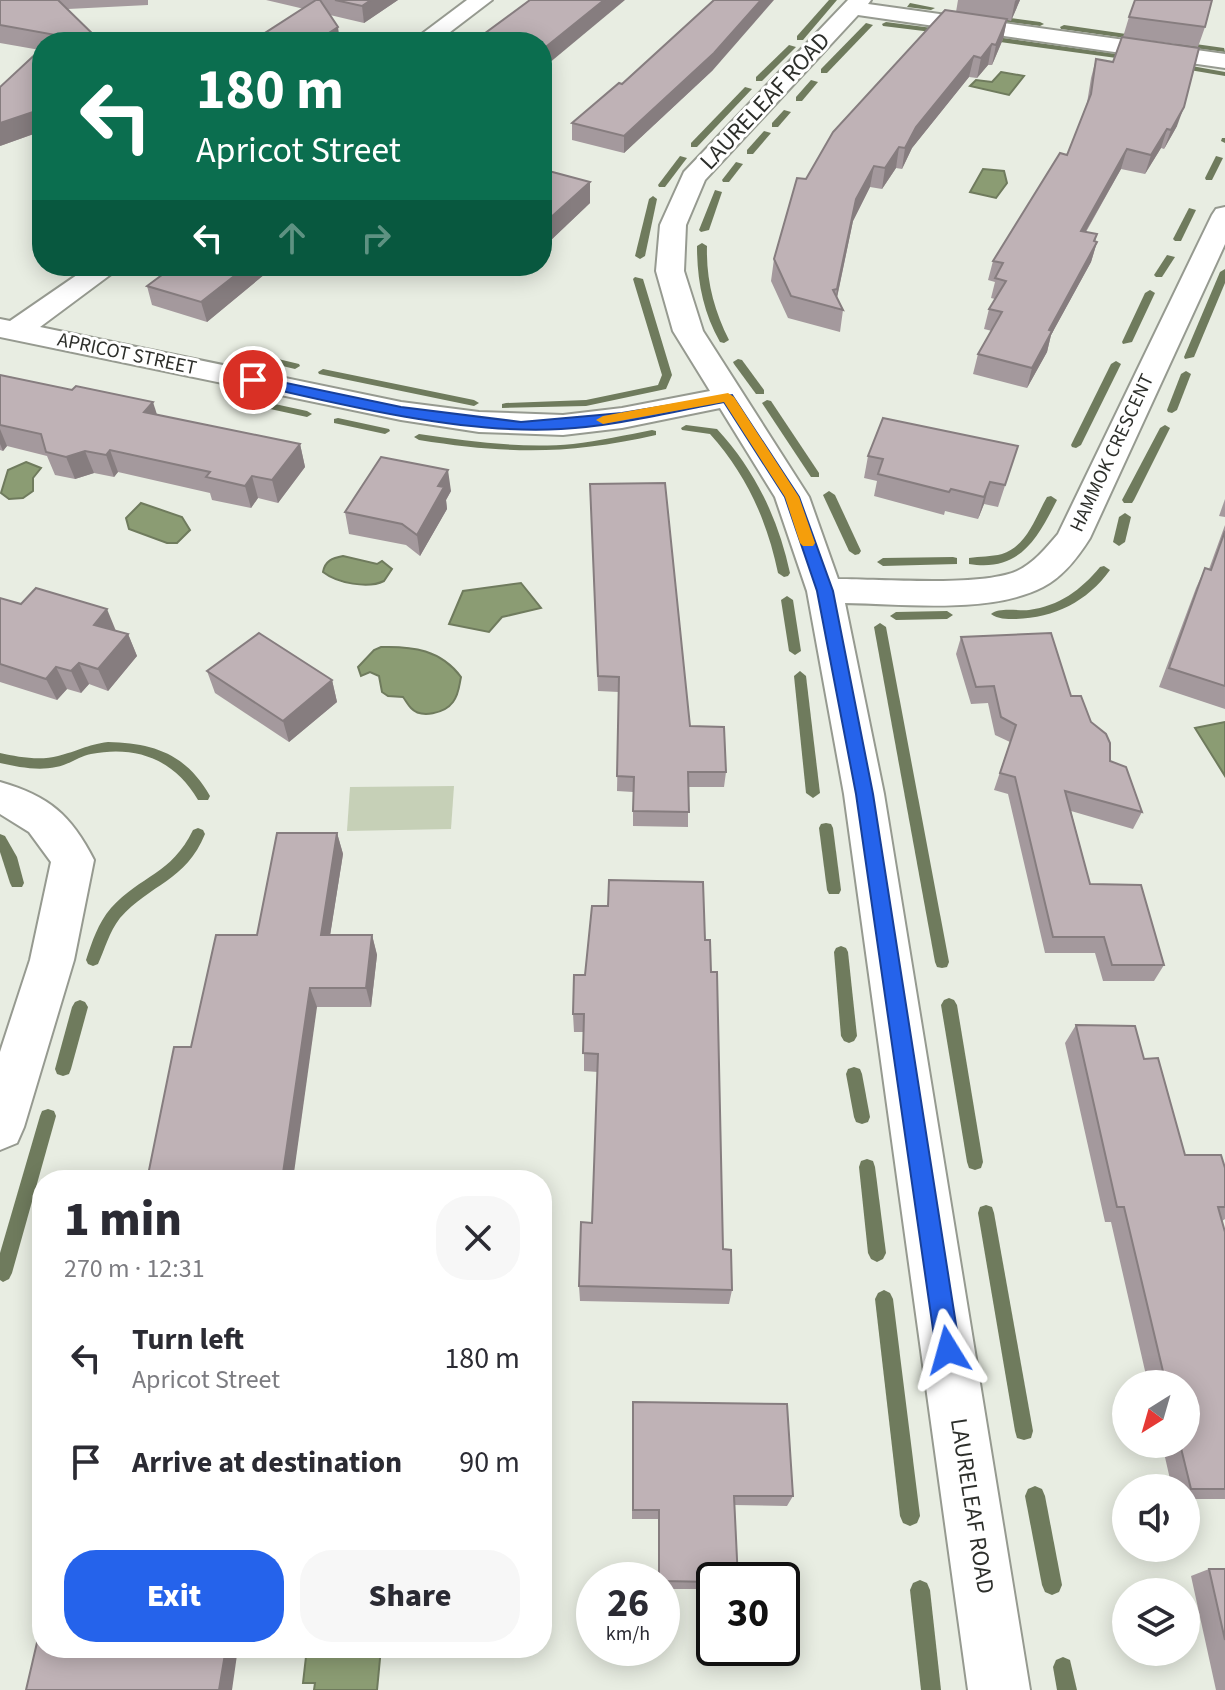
<!DOCTYPE html>
<meta charset="utf-8">
<style>
:root{--surface:#fff;--page:#f7f7f7;--text:#2b2b33;--muted:#7c7c81;--accent:#2563eb}
body{margin:0;font-family:"Source Sans 3",sans-serif;background:var(--page);color:var(--text);height:100vh;display:flex;flex-direction:column;font-size:30px;white-space:nowrap}
*{box-sizing:border-box;margin:0}
p{font-size:26px;color:var(--muted)}
.icon{flex:none;width:44px;height:44px;fill:none;stroke:currentColor;stroke-width:2;stroke-linecap:round;stroke-linejoin:round}
.map{position:relative;flex:1;overflow:hidden}
.details{position:absolute;left:32px;top:1170px;width:520px;height:488px;display:flex;flex-direction:column;background:var(--surface);border-radius:32px;box-shadow:0 4px 20px #0003}
.details>*{flex:none}
.hud{position:absolute;left:32px;top:32px;width:520px;height:244px;border-radius:32px;box-shadow:0 4px 20px #0003;background:#0b6e4f;color:#fff;overflow:hidden}
.needle{width:52px;rotate:217deg}
.buttons{position:absolute;left:1112px;top:1370px;display:grid;gap:16px}
.buttons a{display:grid;place-items:center;width:88px;height:88px;border-radius:50%;background:var(--surface);box-shadow:0 4px 20px #0003;font-size:40px}
.speed{position:absolute;left:576px;top:1562px;display:flex;gap:16px;font-size:40px;font-weight:700;text-align:center}
.speed>*{display:grid;place-content:center;width:104px;height:104px;border-radius:50%;background:var(--surface);box-shadow:0 4px 20px #0003;line-height:1}
.speed small{font-size:20px;font-weight:400}
.speed .limit{border:4px solid #111;border-radius:12px;background:#fff;color:#111}
.pin{position:absolute;display:grid;place-items:center;width:68px;height:68px;color:#fff;margin:-34px;border:4px solid #fff;border-radius:50%;box-shadow:0 2px 8px #0007}
.me{position:absolute;width:88px;margin:-44px;rotate:352deg;stroke-linejoin:round;filter:drop-shadow(0 0 6px #0008)}
.turn{display:flex;align-items:center;gap:28px;height:168px;padding:0 32px;font-size:36px}
.turn .icon{width:104px;height:104px;stroke-width:2.5}
.turn b{display:block;font-size:56px;line-height:68px}
.lanes{display:flex;align-items:center;height:76px;padding:0 32px;background:#0003;justify-content:center;gap:40px;direction:ltr}
.lanes .off{opacity:.35}
.round{display:grid;place-items:center;flex:none;width:84px;height:84px;border-radius:32px;background:var(--page)}
.head{display:flex;align-items:center;justify-content:space-between;height:136px;padding:0 32px}
h1{font-size:48px;font-weight:800;line-height:60px}
.primary-button{display:flex;gap:16px;margin-top:auto;padding:16px 32px}
.primary-button a{flex:1;height:92px;border-radius:32px;background:var(--accent);color:#fff;font-size:32px;font-weight:800;line-height:92px;text-align:center}
.primary-button a+a{background:var(--page);color:var(--text)}
ul{padding:0;list-style:none}
li{display:flex;align-items:center;gap:24px;height:104px;padding:0 32px}
li div{flex:1}
li b{display:block;font-size:30px}
li em{font-style:normal}
.map>svg:first-child{display:block}
</style>
<div class="map">
<svg width="1225" height="1690" viewBox="0 0 1225 1690">
<rect width="100%" height="100%" fill="#e8ede2"/>
<polygon fill="#c6d0b7" points="454,786 451,829 347,831 350,787"/>
<g fill="#8b9c73" stroke="#6f7b5d" stroke-width="2">
<polygon points="1001,72 1024,76 1009,95 970,86 976,80 992,82"/>
<polygon points="983,169 1004,171 1007,183 996,198 970,192"/>
<polygon points="26,462 41,468 33,478 33,491 23,498 9,499 1,493 8,470"/>
<polygon points="141,503 182,517 190,530 177,543 167,543 129,529 126,518"/>
<path d="M343,556L377,564L382,561L392,569L384,581C368,589 337,583 323,572C325,561 332,558 343,556Z"/>
<polygon points="521,583 541,608 502,617 489,632 449,624 463,591"/>
<path d="M381,647C413,646 441,650 461,677C459,686 459,694 453,702C445,713 421,719 411,708C408,705 406,701 403,697L388,696L382,692L379,676L370,672L361,676L358,667L374,650Z"/>
<polygon points="1225,722 1225,776 1195,728"/>
<polygon points="307,1648 381,1648 377,1690 314,1690 315,1683 303,1683"/>
</g>
<g fill="none" stroke-linecap="round" stroke-linejoin="round">
<g fill="#6f7b5d" fill-rule="evenodd">
<polygon points="829,0 837,0 803,40 797,40 797,36"/>
<polygon points="910,3 935,8 931,10 907,7"/>
<polygon points="1003,17 1040,22 1044,24 1040,26 1000,21 1000,17"/>
<polygon points="886,22 940,29 944,31 940,33 883,26 882,24"/>
<polygon points="866,23 873,25 827,73 821,73 821,69"/>
<polygon points="1064,25 1140,36 1144,38 1140,40 1061,29 1060,27"/>
<polygon points="989,36 1131,56 1135,58 1131,60 986,40 985,38"/>
<polygon points="1181,42 1224,48 1225,52 1178,46 1177,44"/>
<polygon points="789,45 796,47 762,81 756,81 756,77"/>
<polygon points="1175,63 1225,72 1225,76 1172,67 1171,65"/>
<polygon points="811,80 818,82 802,101 796,101 796,97"/>
<polygon points="745,87 752,89 697,147 691,147 691,143"/>
<polygon points="784,110 791,112 778,127 772,127 772,123"/>
<polygon points="764,131 771,133 753,154 747,154 747,150"/>
<polygon points="1222,138 1225,138 1225,143 1221,141"/>
<polygon points="680,156 687,158 665,187 659,187 658,185"/>
<polygon points="1216,156 1223,158 1212,180 1206,180 1205,178"/>
<polygon points="736,162 743,164 729,182 723,182 722,180"/>
<polygon points="715,190 722,192 709,230 701,232 699,230"/>
<polygon points="653,196 657,199 645,256 640,259 635,256 649,199"/>
<polygon points="1189,208 1196,210 1181,241 1175,241 1173,239"/>
<path d="M702,243L707,246C706,280 714,310 729,340L724,343L720,342C703,312 697,280 697,246Z"/>
<polygon points="1167,255 1175,257 1162,277 1156,277 1154,275"/>
<polygon points="1225,269 1225,283 1194,357 1185,359 1184,357 1220,272"/>
<polygon points="635,277 643,279 672,375 666,389 586,406 502,408 502,404 506,403 586,400 658,385 662,375 633,279"/>
<polygon points="1150,290 1155,293 1132,342 1123,344 1122,342 1145,293"/>
<polygon points="274,358 299,364 300,366 295,369 270,363 269,361"/>
<polygon points="738,359 742,360 764,390 764,394 756,394 734,364 733,362"/>
<polygon points="1116,361 1121,364 1081,445 1076,448 1072,447 1071,445 1111,364"/>
<polygon points="323,369 474,400 479,403 474,406 319,374 318,372"/>
<polygon points="1186,371 1191,374 1177,410 1172,413 1168,412 1167,410 1181,374"/>
<polygon points="233,395 307,411 312,414 307,417 229,400 228,398"/>
<polygon points="767,400 771,401 819,473 819,477 811,477 762,403"/>
<polygon points="338,418 389,429 390,431 385,434 334,423 334,419"/>
<path d="M686,425L717,429C755,470 778,518 790,573L788,576L784,577L778,573C767,520 746,474 710,434L682,430L681,428Z"/>
<polygon points="1165,425 1170,428 1134,500 1132,503 1124,503 1122,500 1160,428"/>
<path d="M652,430L656,431V435C568,455 507,454 419,440L414,437L419,434C470,441 521,449 573,444C599,441 626,435 652,430Z"/>
<polygon points="829,491 835,495 861,551 859,554 855,555 849,551 823,495"/>
<path d="M1051,496L1057,500C1037,539 1020,572 969,564V558C980,556 991,557 1002,554C1027,546 1035,518 1047,497Z"/>
<polygon points="1125,513 1131,517 1125,542 1119,546 1113,542 1119,517"/>
<polygon points="953,557 957,558 957,564 883,566 877,562 883,558"/>
<path d="M1104,566L1110,570C1087,602 1054,618 1015,619C1006,619 998,619 991,614C1000,607 1016,611 1029,610C1059,606 1081,590 1100,567Z"/>
<polygon points="787,596 793,600 801,651 795,655 789,651 781,600"/>
<polygon points="947,611 953,615 947,619 896,620 890,616 896,612"/>
<polygon points="880,623 886,627 949,962 947,967 942,968 937,967 935,962 874,627"/>
<polygon points="800,671 806,676 820,793 813,798 806,793 794,676"/>
<path d="M108,742C154,743 186,754 210,796L208,800H198C175,760 137,745 91,754C79,756 69,765 56,767C38,771 18,767 0,763V753C18,757 40,761 58,756C78,751 86,745 108,742Z"/>
<polygon points="826,823 831,824 833,828 841,890 839,894 829,894 827,890 819,828 821,824"/>
<path d="M198,828L203,830L205,834C186,881 150,884 120,918C109,932 105,949 98,964L93,966L88,964L86,960C92,942 98,923 111,908C141,875 171,875 193,830Z"/>
<polygon points="0,834 5,836 17,857 24,883 22,887 12,887 10,883 0,852"/>
<polygon points="841,946 846,948 848,952 857,1036 854,1041 849,1043 844,1041 841,1036 834,952 836,948"/>
<polygon points="949,998 954,1000 957,1005 983,1162 981,1168 975,1170 969,1168 967,1162 941,1005 944,1000"/>
<polygon points="80,1000 85,1002 88,1007 71,1069 69,1074 63,1076 57,1074 55,1069 72,1007 75,1002"/>
<polygon points="854,1067 860,1069 862,1074 870,1117 868,1122 862,1124 856,1122 854,1117 846,1074 848,1069"/>
<polygon points="48,1109 54,1111 56,1116 12,1273 9,1279 3,1282 0,1280 0,1253 40,1116 42,1111"/>
<polygon points="867,1159 873,1161 875,1167 886,1253 883,1259 877,1262 871,1259 868,1253 859,1167 861,1161"/>
<polygon points="986,1205 992,1207 994,1213 1033,1431 1031,1438 1024,1440 1017,1438 1015,1431 978,1213 980,1207"/>
<polygon points="884,1290 890,1293 893,1299 920,1516 917,1523 910,1526 903,1523 900,1516 875,1299 878,1293"/>
<polygon points="1035,1486 1042,1489 1045,1496 1062,1585 1059,1592 1052,1595 1045,1592 1042,1585 1025,1496 1028,1489"/>
<polygon points="920,1580 927,1583 930,1590 941,1690 921,1690 910,1590 913,1583"/>
<polygon points="1063,1657 1070,1660 1077,1690 1057,1690 1053,1667 1056,1660"/>
</g>
<defs>
<g id="street">
<polygon points="467,0 492,0 437,42 411,42"/>
<path d="M848,0H871L868,4L1225,54V68L858,15L705,180L686,225L684,271L703,331L809,497L838,579C881,579 981,587 1017,571C1034,563 1046,548 1058,534L1212,215L1216,209L1225,207V244L1090,538C1078,557 1063,577 1043,587C991,614 904,604 845,603L884,794L1030,1690H968L844,794L807,591L775,497L720,408L622,428L563,435L479,432L401,420L0,337V319L10,321L90,266H122L40,327L401,402L479,412L563,415L622,408L710,391L673,331L656,271L660,225L684,172Z"/>
<path d="M0,782C49,796 71,815 94,860L74,960L24,1127L17,1143L0,1150V1052L30,960L51,862L29,832L0,814Z"/>
</g>
</defs>
<use href="#street" stroke="#969a90" stroke-width="4"/>
<use href="#street" fill="#fff" fill-rule="evenodd"/>
</g>
<g fill="#a4999d">
<polygon points="0,0 148,0 148,5 68,9 101,42 42,42 42,131 0,146 40,50 0,43"/>
<polygon points="266,0 398,0 364,23"/>
<polygon points="958,0 1020,0 1011,21 1007,20 1003,39 992,65 988,65 977,78 969,77 912,148 902,169 896,168 882,189 870,187 853,221 837,298 843,310 840,332 788,318 771,281 774,259 806,179 956,12"/>
<polygon points="1129,17 1205,27 1198,47 1123,37"/>
<polygon points="1096,59 1177,126 1164,149 1161,148 1145,174 1121,169 1086,232 1097,234 1095,241 1097,242 1091,262 1051,335 1047,352 1027,388 973,374 978,354 992,331 984,329 989,309 995,299 991,298 995,282 988,280 993,261 1067,155 1087,103 1091,78"/>
<polygon points="713,70 624,153 572,140 572,123 622,84"/>
<polygon points="542,173 590,182 590,203 550,241 542,239"/>
<polygon points="174,266 281,266 275,270 271,269 207,322 152,305 147,286"/>
<polygon points="0,375 157,415 300,444 305,467 278,503 258,498 251,508 212,500 210,493 118,472 114,477 94,473 75,479 55,475 47,456 7,446 3,451 0,450"/>
<polygon points="1018,446 998,507 984,504 978,519 945,511 944,515 874,496 877,481 864,478 868,456"/>
<polygon points="590,484 690,726 726,772 724,787 688,787 688,827 633,826 633,792 617,791 619,692 598,691"/>
<polygon points="451,491 446,500 447,509 420,556 406,545 349,534 345,512"/>
<polygon points="1225,499 1225,517 1219,516"/>
<polygon points="1225,525 1225,709 1159,687 1196,588 1205,568 1209,569"/>
<polygon points="0,598 128,634 137,656 108,691 89,684 81,693 67,689 57,700 0,682"/>
<polygon points="961,637 1071,696 1091,722 1110,761 1142,812 1133,829 1071,811 1090,884 1164,965 1154,981 1103,981 1095,953 1045,953 1008,794 994,790 1010,742 995,735 988,703 971,704 956,654"/>
<polygon points="207,671 332,680 337,702 289,742 215,693"/>
<polygon points="337,833 343,854 330,935 372,935 377,955 371,1007 317,1007 191,1047 257,935"/>
<polygon points="705,940 723,1249 732,1290 729,1304 580,1301 579,1286 592,1223 598,1072 584,1071 584,1032 574,1032 573,1014 585,975"/>
<polygon points="1076,1025 1144,1059 1185,1155 1225,1168 1225,1219 1222,1221 1225,1232 1225,1499 1186,1499 1186,1488 1172,1488 1162,1444 1186,1444 1186,1384 1148,1384 1111,1222 1105,1222 1065,1043"/>
<polygon points="632,1413 793,1496 787,1506 734,1505 714,1580 714,1589 662,1589 662,1580 658,1580 658,1519 632,1519"/>
<polygon points="1209,1569 1225,1569 1225,1690 1216,1690 1191,1576"/>
</g>
<g fill="#867d7f">
<polygon points="371,0 398,0 364,23 362,6"/>
<polygon points="604,0 625,0 542,69 542,50"/>
<polygon points="761,0 774,0 713,70 624,153 624,136"/>
<polygon points="1016,0 1020,0 1011,21 1015,1"/>
<polygon points="1007,19 1003,39 992,65 996,45"/>
<polygon points="338,27 340,42 315,42"/>
<polygon points="992,44 988,65 977,78 981,58"/>
<polygon points="974,56 969,77 912,148 902,169 905,148 916,127"/>
<polygon points="1184,107 1177,126 1164,149 1171,130"/>
<polygon points="42,109 42,131 0,146 0,123"/>
<polygon points="1167,129 1161,148 1145,174 1151,155"/>
<polygon points="899,147 896,168 882,189 885,168"/>
<polygon points="1127,149 1121,169 1075,250 1081,231"/>
<polygon points="874,166 870,187 853,221 834,311 837,289 856,199"/>
<polygon points="590,182 590,203 550,241 549,219"/>
<polygon points="1097,234 1091,253 1097,242 1091,262 1051,335 1047,352 1027,388 1032,368 1049,330"/>
<polygon points="247,266 271,266 271,269 207,322 201,302"/>
<polygon points="153,402 160,424 144,412"/>
<polygon points="0,429 7,446 3,451 0,444"/>
<polygon points="300,444 305,467 278,503 272,480"/>
<polygon points="110,450 118,472 114,477 106,455"/>
<polygon points="85,451 94,473 75,479 66,457"/>
<polygon points="448,470 451,491 446,500 447,509 420,556 417,535 438,486"/>
<polygon points="252,476 258,498 251,508 245,486"/>
<polygon points="990,482 984,504 978,519 984,497"/>
<polygon points="107,609 116,631 94,625"/>
<polygon points="128,634 137,656 108,691 98,669"/>
<polygon points="79,663 89,684 81,693 71,671"/>
<polygon points="56,667 67,689 57,700 46,679"/>
<polygon points="332,680 337,702 289,742 283,721"/>
<polygon points="337,833 343,854 327,955 321,935"/>
<polygon points="372,935 377,955 371,1007 366,988"/>
<polygon points="310,988 317,1007 293,1180 282,1180"/>
<polygon points="226,1648 238,1648 232,1690 219,1690"/>
</g>
<g fill="#bfb2b6" stroke="#867d7f" stroke-width="2">
<polygon points="0,0 58,0 101,42 48,42 56,35 0,25"/>
<polygon points="316,0 320,0 338,27 315,42 251,42"/>
<polygon points="335,0 371,0 362,6"/>
<polygon points="530,0 604,0 542,50 542,42 473,42"/>
<polygon points="714,0 761,0 714,53 624,136 572,123 619,83 622,84"/>
<polygon points="1135,0 1212,0 1205,27 1129,17"/>
<polygon points="945,10 1007,19 996,45 992,44 981,58 974,56 916,127 905,148 899,147 885,168 874,166 856,199 837,289 833,290 843,310 791,296 774,259 797,178 806,179 833,132"/>
<polygon points="1122,37 1199,48 1184,107 1171,130 1167,129 1151,155 1127,149 1081,231 1097,234 1094,241 1097,242 1049,330 1052,331 1032,368 978,354 1002,312 989,309 1006,281 995,278 1003,263 993,261 1060,153 1067,155 1091,94 1096,59 1113,62"/>
<polygon points="42,48 42,109 0,123 0,87"/>
<polygon points="545,170 590,182 549,219 542,217 542,173"/>
<polygon points="174,266 247,266 201,302 147,286"/>
<polygon points="0,375 72,390 76,386 153,402 144,412 300,444 272,480 252,476 245,486 206,477 210,472 110,450 106,455 85,451 66,457 46,452 41,434 0,425"/>
<polygon points="883,418 1018,446 1005,485 990,482 984,497 951,489 949,492 878,474 883,459 868,456"/>
<polygon points="381,457 448,470 438,486 444,487 417,535 402,524 345,512"/>
<polygon points="665,483 690,726 724,727 726,772 688,772 689,812 633,811 634,777 617,776 619,677 598,676 590,484"/>
<polygon points="1225,531 1225,686 1169,668 1205,568 1211,570"/>
<polygon points="36,588 107,609 94,625 128,634 98,669 79,663 71,671 56,667 46,679 0,664 0,598 21,604"/>
<polygon points="259,633 332,680 283,721 207,671"/>
<polygon points="1051,633 1071,696 1081,696 1091,722 1106,734 1110,743 1110,761 1126,767 1142,812 1065,791 1090,884 1141,885 1164,965 1112,965 1104,937 1053,937 1015,777 1000,773 1016,725 1001,717 994,686 976,687 961,637"/>
<polygon points="277,833 337,833 321,935 372,935 366,988 310,988 282,1180 147,1180 174,1047 191,1047 216,935 257,935"/>
<polygon points="609,880 703,882 705,940 710,940 711,972 717,972 723,1249 731,1250 732,1290 579,1286 581,1222 592,1223 598,1054 583,1053 584,1014 573,1014 574,975 585,975 592,906 608,906"/>
<polygon points="1076,1025 1135,1026 1144,1059 1158,1058 1185,1155 1221,1155 1225,1168 1225,1207 1218,1207 1225,1232 1225,1489 1191,1489 1180,1444 1186,1444 1186,1384 1166,1384 1124,1207 1117,1207"/>
<polygon points="633,1402 787,1404 793,1496 734,1496 738,1580 714,1580 714,1582 662,1581 662,1580 659,1580 659,1510 633,1510"/>
<polygon points="1209,1569 1225,1569 1225,1640"/>
<polygon points="42,1621 42,1648 226,1648 219,1690 26,1690"/>
</g>
<path fill="#2563eb" stroke="#184099" stroke-width="2" d="M253,376L401,407L521,422L622,413L732,395L799,497L833,591L873,794L960,1350L957,1359L948,1362L940,1359L936,1350L856,794L817,591L785,497L724,402C670,412 616,426 561,429C467,435 341,405 248,383L247,380Z"/>
<polygon fill="#f59e0b" points="728,393 734,397 799,497 815,543 813,546 803,546 800,543 785,497 724,402 603,424 596,420 603,416"/>
<g text-anchor="middle" dominant-baseline="central" stroke-width="6" stroke-linejoin="round" paint-order="stroke">
<g font-size="20" fill="#2d2f2b" stroke="#fff">
<text transform="translate(127 354) rotate(12)">APRICOT STREET</text>
<text transform="translate(1112 453) rotate(-65)">HAMMOK CRESCENT</text>
</g>
<g font-size="24" fill="#2d2f2b" stroke="#fff">
<text transform="translate(765 101) rotate(-47)">LAURELEAF ROAD</text>
<text transform="translate(972 1506) rotate(81)">LAURELEAF ROAD</text>
</g>
</g>
</svg>
<div class="buttons">
<a><svg class="needle" viewBox="-14 -14 28 28"><path d="M0-13l5 13h-10z" fill="#e53935"/><path d="M0 13l5-13h-10z" fill="#7c7c81"/></svg></a>
<a><svg class="icon" aria-label="sound" viewBox="0 0 24 24"><path d="M4 9h4l5-4v14l-5-4H4zM17 9q2 3 0 6"/></svg></a>
<a><svg class="icon" aria-label="layers" viewBox="0 0 24 24"><path d="M12 4l9 5-9 5-9-5zM3 14l9 5 9-5"/></svg></a>
</div>
<div class="speed"><div>26<small>km/h</small></div><div class="limit">30</div></div>
<div class="pin" style="left:253px;top:380px;background:#d93025"><svg class="icon" aria-label="arrive" viewBox="0 0 24 24"><path d="M6 21V4h12l-3 4 3 4H6"/></svg></div>
<svg class="me" style="left:948px;top:1350px" viewBox="-20 -20 40 40"><path d="M0-17L14 15 0 8-14 15z" fill="#2563eb" stroke="#fff" stroke-width="4"/></svg>
<div class="hud">
<div class="turn"><svg class="icon" aria-label="left" viewBox="0 0 24 24"><path d="M17 20v-9H6M10 6l-5 5 5 5"/></svg><div><b>180 m</b>Apricot Street</div></div>
<div class="lanes"><svg class="icon" aria-label="left" viewBox="0 0 24 24"><path d="M17 20v-9H6M10 6l-5 5 5 5"/></svg><svg class="icon off" aria-label="ahead" viewBox="0 0 24 24"><path d="M12 20V5M6 11l6-6 6 6"/></svg><svg class="icon off" aria-label="right" viewBox="0 0 24 24"><path d="M7 20v-9h11M14 6l5 5-5 5"/></svg></div>
</div>
<section class="details">
<div class="head"><div><h1>1 min</h1><p>270 m · 12:31</p></div><a class="round"><svg class="icon" aria-label="close" viewBox="0 0 24 24"><path d="M6 6l12 12M18 6L6 18"/></svg></a></div>
<ul>
<li><svg class="icon" aria-label="left" viewBox="0 0 24 24"><path d="M17 20v-9H6M10 6l-5 5 5 5"/></svg><div><b>Turn left</b><p>Apricot Street</p></div><em>180 m</em></li>
<li><svg class="icon" aria-label="arrive" viewBox="0 0 24 24"><path d="M6 21V4h12l-3 4 3 4H6"/></svg><div><b>Arrive at destination</b></div><em>90 m</em></li>
</ul>
<div class="primary-button"><a>Exit</a><a>Share</a></div>
</section>
</div>
